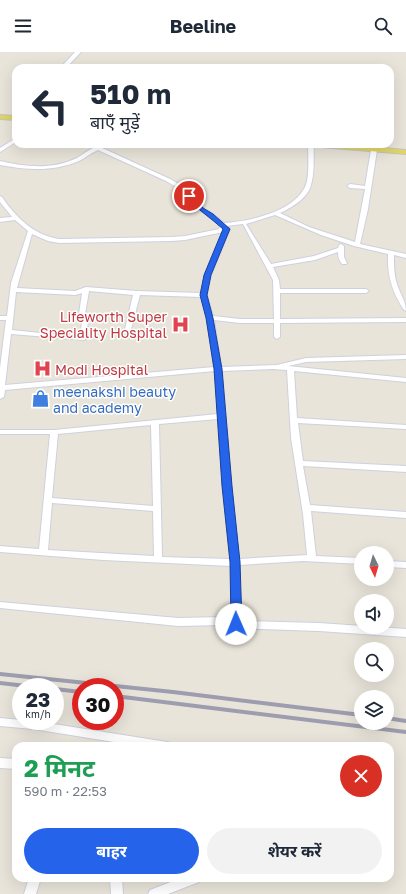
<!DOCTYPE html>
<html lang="hi">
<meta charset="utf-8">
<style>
:root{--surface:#fff;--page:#f2f2f3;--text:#1f2937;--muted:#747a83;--accent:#2563eb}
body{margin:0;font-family:"Golos Text","Noto Sans Devanagari",sans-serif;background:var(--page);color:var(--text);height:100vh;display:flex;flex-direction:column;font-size:15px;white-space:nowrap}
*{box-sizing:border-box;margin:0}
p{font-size:13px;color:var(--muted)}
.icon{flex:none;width:22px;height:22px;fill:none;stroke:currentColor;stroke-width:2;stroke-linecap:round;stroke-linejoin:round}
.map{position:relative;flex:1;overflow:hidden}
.drawer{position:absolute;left:12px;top:690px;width:382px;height:140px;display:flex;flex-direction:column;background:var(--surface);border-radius:12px;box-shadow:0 4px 16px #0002}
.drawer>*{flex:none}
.banner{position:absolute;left:12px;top:12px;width:382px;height:84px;border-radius:12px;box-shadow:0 4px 16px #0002;background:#fff;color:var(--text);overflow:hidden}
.needle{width:26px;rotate:175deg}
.tools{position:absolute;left:354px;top:494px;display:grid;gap:8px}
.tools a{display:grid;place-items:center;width:40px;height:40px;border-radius:50%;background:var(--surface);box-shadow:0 4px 16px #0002;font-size:20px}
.speed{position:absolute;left:12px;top:626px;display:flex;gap:8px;font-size:20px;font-weight:700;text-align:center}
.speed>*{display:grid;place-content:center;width:52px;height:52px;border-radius:50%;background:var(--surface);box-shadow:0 4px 16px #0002;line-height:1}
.speed small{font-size:10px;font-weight:400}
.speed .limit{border:6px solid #d22;background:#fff;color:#111}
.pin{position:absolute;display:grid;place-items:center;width:34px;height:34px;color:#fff;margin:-17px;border:2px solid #fff;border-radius:50%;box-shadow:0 1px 4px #0007}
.me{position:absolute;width:44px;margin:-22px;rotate:359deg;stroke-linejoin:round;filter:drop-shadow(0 0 3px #0008)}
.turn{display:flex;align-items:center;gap:14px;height:84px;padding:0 12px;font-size:18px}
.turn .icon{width:52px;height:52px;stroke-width:2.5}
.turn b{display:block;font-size:28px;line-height:34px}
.round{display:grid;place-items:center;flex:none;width:42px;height:42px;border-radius:21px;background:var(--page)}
.summary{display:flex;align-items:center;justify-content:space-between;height:68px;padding:0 12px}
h1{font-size:24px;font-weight:700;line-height:30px;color:#1e9e55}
.button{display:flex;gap:8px;margin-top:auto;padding:8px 12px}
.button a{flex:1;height:46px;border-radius:24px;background:var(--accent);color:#fff;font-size:16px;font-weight:700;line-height:46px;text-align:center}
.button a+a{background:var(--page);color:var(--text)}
header{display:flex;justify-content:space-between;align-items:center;height:52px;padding:0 12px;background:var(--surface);font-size:18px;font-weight:700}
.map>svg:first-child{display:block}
</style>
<header><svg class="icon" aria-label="menu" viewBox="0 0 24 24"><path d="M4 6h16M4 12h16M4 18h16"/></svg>Beeline<svg class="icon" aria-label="search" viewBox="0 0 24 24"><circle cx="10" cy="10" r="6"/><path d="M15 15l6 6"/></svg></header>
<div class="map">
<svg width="406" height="842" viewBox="0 0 406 842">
<rect width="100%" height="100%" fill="#e8e4d9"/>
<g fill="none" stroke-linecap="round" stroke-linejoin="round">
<defs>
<g id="minor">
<polygon points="16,86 16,90 0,100 0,96"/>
<path d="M82,92H90L100,95L170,127L182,134L203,156L213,162L224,171C249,169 292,161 305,135C310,125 308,103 308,92H314C313,105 315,120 311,133C308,146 291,156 280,161L309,175L355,190L365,137L350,136L347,134L350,132L365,134L371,98L374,96L377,98L368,157L360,192L406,202V206L394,203C394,213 394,223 397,232C400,242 406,249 406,259L404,258C392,240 387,223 388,202L354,194L321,183L275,163L246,172L271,212L314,204L338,196L339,193L341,192L344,194V205L347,211L346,212H342C339,208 338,205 338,200L315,208L273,215L279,228L280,237H366L369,239L366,241H280V267L406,266V270L280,271V285L277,287L274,285V271H240L214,268L221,315L277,313L306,306L406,303V307L306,310L288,314L406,326V330L294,319L297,366L406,373V377L298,371L303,409L406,414V420L303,414L310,453L406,460V466L311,459L316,504L361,506V512L303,509L239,513L241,569L319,571L406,577V585L319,579L236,576L224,573L178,574L0,556V550L178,566L224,565L231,567V514L103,508L0,500V494L39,497L50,382H0V378H54L218,362L215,319L5,338L4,345L0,347V316L6,268H0V264H7L11,231L28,179L15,168L0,170V166L12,165L0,150V144L2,145C16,165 33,183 59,187L172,185L185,184L219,177L220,174L209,164L199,158L178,136L166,129L98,98C91,101 85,106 79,109C53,120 27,118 0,113V109C25,115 52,118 77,106C82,103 87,99 93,96ZM243,172L273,228L274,267H240L213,264L207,243L211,223L230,177L227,174ZM223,180L205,223L201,241L137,239L86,235L75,239L17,236L32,182L48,189L59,191L172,189L185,188ZM89,239L133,243L124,281L127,283L130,281L140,243L201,245L207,266L214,315L5,333L11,282L85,288L88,270L85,262ZM16,240L76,243L82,241L79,262L82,270L80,285L12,278ZM273,317L287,318L291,386L303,462L307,503L239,507L231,434L222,319ZM218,367L230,507L162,505L159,372ZM151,373L153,454L52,446L58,382ZM52,451L153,459L154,504L48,498Z"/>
<polygon points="387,509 406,510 406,516 387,515"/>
<polygon points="0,666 21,668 21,669 35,669 167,690 171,691 172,694 139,694 33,677 0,674"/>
<polygon points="0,706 16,707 16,717 0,716"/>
<polygon points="29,826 41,826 36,842 24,842"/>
<polygon points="110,826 122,826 123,842 111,842"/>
<polygon points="181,826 201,826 199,830 168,842 148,842 150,838"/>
</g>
<polygon id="tertiary" points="75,0 81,0 66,16 60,16"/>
<g id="primary">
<polygon points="0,63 16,64 16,68 0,67"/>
<polygon points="305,92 337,92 406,98 406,102 309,94"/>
</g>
</defs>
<use href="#minor" stroke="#cfd0df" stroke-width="2"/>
<use href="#tertiary" stroke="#cfd0df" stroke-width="2"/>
<use href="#primary" stroke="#c3c3c3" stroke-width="2"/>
<use href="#minor" fill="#fff" fill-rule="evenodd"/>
<use href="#tertiary" fill="#fff" fill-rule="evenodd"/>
<use href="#primary" fill="#e1d665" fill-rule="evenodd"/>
<g stroke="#9d9daf" stroke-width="4">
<polyline points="0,622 173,640 361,663"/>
<polyline points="0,631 35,635"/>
<polyline points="55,637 81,640"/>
<polyline points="115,644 406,680"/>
<polyline points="387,666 406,669"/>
</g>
</g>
<path fill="#2563eb" stroke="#184099" d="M187,143H191L203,156L213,162L230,177L211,223L207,243L213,266L222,317L232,434L240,510L242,572L240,575H233L231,572L230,510L222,434L214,317L206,266L200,243L204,223L223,177C211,166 198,158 187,146Z"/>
<defs>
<symbol id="hospital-bare" viewBox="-9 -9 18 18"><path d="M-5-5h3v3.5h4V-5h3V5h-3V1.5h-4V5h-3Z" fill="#e0444e" stroke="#fff" stroke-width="2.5" paint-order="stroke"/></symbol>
<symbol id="shop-bare" viewBox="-9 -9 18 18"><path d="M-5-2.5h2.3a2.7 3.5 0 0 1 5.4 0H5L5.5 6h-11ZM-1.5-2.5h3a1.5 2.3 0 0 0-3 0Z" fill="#3f7fe0" stroke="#fff" stroke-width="2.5" paint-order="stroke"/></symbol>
</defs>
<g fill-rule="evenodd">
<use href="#hospital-bare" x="168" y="260" width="25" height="25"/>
<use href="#hospital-bare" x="30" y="304" width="25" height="25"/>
<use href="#shop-bare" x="28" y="334" width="25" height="25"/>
</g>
<g text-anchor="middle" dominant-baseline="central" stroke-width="3" stroke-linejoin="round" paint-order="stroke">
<g font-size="14" fill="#be3a42" stroke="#fff" text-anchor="end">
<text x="167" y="264">Lifeworth Super<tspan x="167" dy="16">Speciality Hospital</tspan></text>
<text x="55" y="317" text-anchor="start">Modi Hospital</text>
</g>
<g font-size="14" fill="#366cbe" stroke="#fff" text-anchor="start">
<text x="53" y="339">meenakshi beauty<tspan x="53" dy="16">and academy</tspan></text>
</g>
</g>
</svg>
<div class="tools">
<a><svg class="needle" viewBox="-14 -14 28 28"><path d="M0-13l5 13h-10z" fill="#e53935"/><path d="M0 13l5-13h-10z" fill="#747a83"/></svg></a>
<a><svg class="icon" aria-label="sound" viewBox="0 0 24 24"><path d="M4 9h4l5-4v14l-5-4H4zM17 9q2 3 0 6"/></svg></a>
<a><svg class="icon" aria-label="search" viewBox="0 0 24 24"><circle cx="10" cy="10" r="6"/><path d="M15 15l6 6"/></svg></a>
<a><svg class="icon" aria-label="layers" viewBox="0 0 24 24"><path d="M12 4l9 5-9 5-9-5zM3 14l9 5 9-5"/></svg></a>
</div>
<div class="speed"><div>23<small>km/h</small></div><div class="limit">30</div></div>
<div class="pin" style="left:189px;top:144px;background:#d93025"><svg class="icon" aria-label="arrive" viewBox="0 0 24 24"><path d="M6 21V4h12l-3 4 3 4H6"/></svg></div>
<svg class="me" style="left:236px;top:572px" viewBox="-20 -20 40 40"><circle r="19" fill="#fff"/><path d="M0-13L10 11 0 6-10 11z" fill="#2563eb"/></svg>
<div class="banner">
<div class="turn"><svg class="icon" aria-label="left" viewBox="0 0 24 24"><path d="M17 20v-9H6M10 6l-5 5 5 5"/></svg><div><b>510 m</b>बाएँ मुड़ें</div></div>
</div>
<section class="drawer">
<div class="summary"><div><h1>2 मिनट</h1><p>590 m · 22:53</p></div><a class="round" style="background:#d93025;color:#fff"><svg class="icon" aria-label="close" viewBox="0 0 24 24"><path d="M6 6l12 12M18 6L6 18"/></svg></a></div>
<div class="button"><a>बाहर</a><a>शेयर करें</a></div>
</section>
</div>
